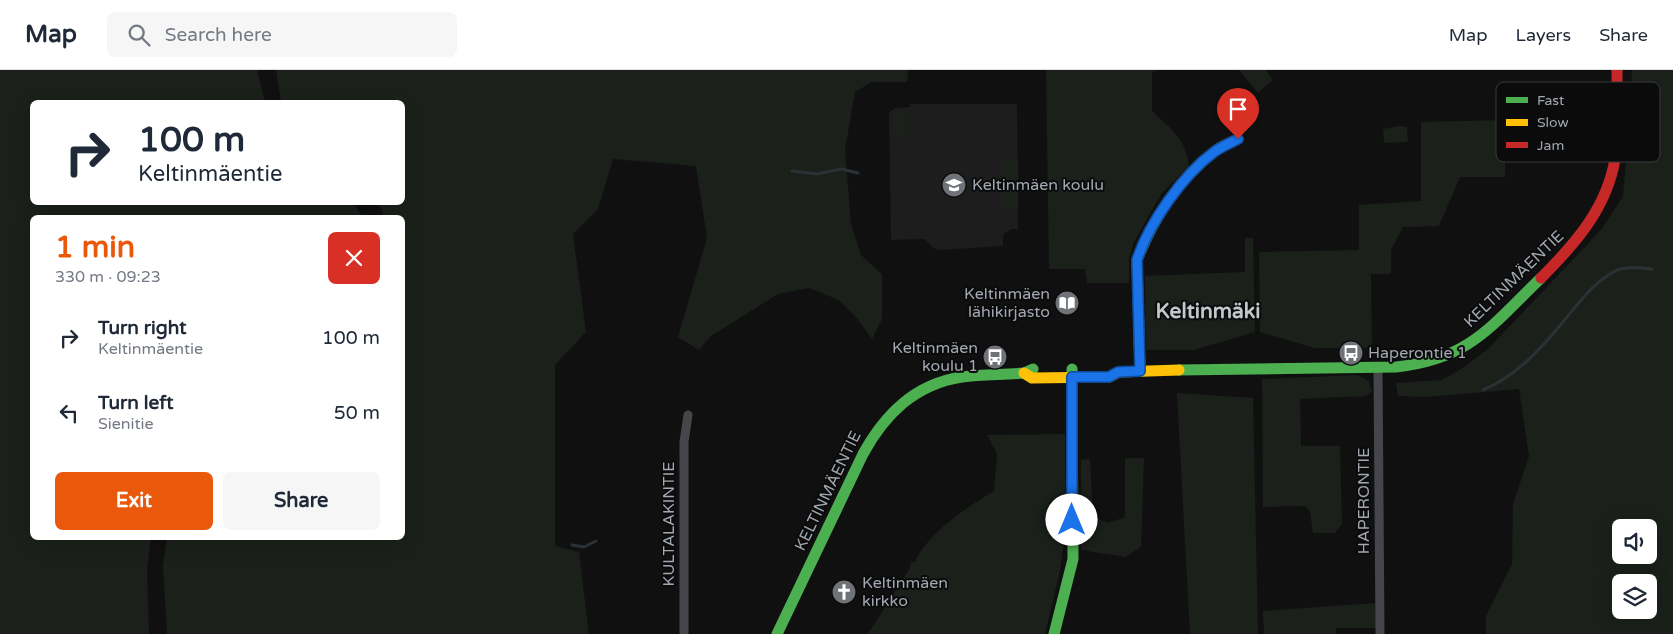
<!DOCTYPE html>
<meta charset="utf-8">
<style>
:root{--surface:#fff;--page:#f6f6f7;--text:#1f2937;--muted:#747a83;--line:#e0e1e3;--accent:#ea580c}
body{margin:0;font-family:"Varela Round",sans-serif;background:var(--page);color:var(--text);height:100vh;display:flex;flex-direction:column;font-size:19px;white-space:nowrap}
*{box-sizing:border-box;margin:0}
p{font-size:16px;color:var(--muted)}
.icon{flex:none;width:28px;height:28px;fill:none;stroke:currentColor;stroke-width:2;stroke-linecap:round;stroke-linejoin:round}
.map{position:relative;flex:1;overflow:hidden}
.details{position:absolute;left:30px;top:145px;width:375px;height:325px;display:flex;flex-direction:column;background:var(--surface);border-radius:8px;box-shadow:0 5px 20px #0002}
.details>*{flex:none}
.hud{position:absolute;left:30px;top:30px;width:375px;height:105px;border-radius:8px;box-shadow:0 5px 20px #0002;background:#fff;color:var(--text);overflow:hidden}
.fabs{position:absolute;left:1612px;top:449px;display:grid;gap:10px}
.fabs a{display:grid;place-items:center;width:45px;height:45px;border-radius:8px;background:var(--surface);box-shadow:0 5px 20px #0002;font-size:25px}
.pin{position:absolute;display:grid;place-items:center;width:42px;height:42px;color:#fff;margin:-51px -21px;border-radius:50% 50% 50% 0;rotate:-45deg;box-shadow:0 0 5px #0007}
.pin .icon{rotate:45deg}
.me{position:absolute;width:55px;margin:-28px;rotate:0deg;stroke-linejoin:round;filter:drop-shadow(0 0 4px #0008)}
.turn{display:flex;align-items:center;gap:18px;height:105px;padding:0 25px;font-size:22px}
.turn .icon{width:65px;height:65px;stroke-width:2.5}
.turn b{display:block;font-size:35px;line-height:42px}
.round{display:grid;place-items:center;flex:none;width:52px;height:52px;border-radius:8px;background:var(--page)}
.summary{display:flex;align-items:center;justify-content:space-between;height:85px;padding:0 25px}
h1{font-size:30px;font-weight:800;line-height:38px;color:var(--accent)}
.cta{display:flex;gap:10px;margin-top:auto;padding:10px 25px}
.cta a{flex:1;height:58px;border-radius:8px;background:var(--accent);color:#fff;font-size:20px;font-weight:800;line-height:58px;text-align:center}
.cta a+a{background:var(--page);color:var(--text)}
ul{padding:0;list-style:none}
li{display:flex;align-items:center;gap:15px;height:75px;padding:0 25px}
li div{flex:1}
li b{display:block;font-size:19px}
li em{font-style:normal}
header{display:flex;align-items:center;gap:30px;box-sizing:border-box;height:70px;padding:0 25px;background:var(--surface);border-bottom:1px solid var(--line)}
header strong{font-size:24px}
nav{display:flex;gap:28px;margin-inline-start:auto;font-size:18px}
.search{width:350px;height:45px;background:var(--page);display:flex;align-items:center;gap:12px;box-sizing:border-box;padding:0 18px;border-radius:8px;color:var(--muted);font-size:19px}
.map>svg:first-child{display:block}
</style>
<header>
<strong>Map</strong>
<div class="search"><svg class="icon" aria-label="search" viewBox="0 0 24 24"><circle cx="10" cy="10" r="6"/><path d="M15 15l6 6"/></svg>Search here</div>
<nav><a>Map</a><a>Layers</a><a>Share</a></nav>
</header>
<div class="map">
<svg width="1673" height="564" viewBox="0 0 1673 564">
<rect width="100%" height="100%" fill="#101011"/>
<polygon fill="#1d1d1e" points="910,34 1017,34 1018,159 1011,159 1004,164 1003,167 1003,176 938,180 934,178 925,169 891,170 889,43 895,38 910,37"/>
<g fill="#1b201b" fill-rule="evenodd">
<polygon points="0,0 257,0 265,32 32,32 32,132 353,132 362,147 32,148 32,468 151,468 147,499 149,564 0,564"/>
<polygon points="276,0 908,0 907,12 872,12 855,22 845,80 851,154 861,185 882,204 882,249 872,269 856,247 839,230 809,218 778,224 711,266 699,280 678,267 707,168 696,96 613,89 598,139 573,164 586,262 555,295 555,476 579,482 589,564 167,564 163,496 167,468 402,468 402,148 383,147 383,143 378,133 402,132 402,32 281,32"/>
<path d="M1046,0H1158L1152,2V41C1171,59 1186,69 1189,96L1161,124L1134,172L1129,189V213H1087L1085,199H1049Z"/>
<polygon points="1239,0 1266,0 1273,10 1258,23"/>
<path d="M1632,0H1673V564H1486V546L1512,494L1513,434L1529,386L1519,319L1428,327L1398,326L1396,313L1441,310L1458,301L1488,279L1601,160L1623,126L1627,82ZM1621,458H1649V485H1621ZM1621,512H1649V540H1621Z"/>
<polygon points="892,43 908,43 908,68 893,69"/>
<polygon points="1505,50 1505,107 1460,107 1439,156 1403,157 1391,180 1391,204 1371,204 1372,278 1315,278 1260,262 1259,182 1359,180 1359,135 1421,131 1421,52"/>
<polygon points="1400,56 1407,57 1408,72 1384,73 1383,59"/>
<polygon points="1018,89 1018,140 1001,140 1002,90"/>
<polygon points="1245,168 1253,168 1255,262 1194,280 1146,280 1145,206 1245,202"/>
<polygon points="1357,305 1369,311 1372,321 1366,326 1300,329 1301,376 1340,376 1342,454 1335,463 1313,463 1310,441 1305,436 1263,437 1262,309"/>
<polygon points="1177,323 1253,328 1258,564 1190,564"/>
<path d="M1065,364L1066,459L1060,501L1045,564H868L910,498L911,492H915C928,463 967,437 994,421L997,384L987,365Z"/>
<polygon points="1125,388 1144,388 1141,477 1125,487 1081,480 1081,390 1090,389 1093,447 1109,453 1125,447"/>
<polygon points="1375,533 1376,558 1336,558 1336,564 1264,564 1263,541"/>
</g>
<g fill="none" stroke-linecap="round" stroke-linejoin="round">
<g stroke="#2a3235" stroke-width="3">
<polyline points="792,101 817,104 841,99 858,103"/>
<path d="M1483,320C1515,307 1541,279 1562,253C1579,233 1593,212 1617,200C1628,196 1641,198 1652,199"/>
<polyline points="572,475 584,477 596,471"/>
</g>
<g stroke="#444649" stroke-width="9">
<polyline points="1378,298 1380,564"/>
<polyline points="684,564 684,372 688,345"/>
</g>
<g stroke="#4caf50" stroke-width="11">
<path d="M1179,300L1396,297C1470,289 1491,256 1541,208"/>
<path d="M1140,301L1137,190C1153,150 1179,108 1214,82C1221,76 1230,73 1238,69"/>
<path d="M777,564L863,384C885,344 915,314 962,307C983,304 1004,305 1024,303L1033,299"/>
<polyline points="1054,564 1073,489 1072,299"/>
</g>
<polyline stroke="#ffc107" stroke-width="11" points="1024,303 1032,308 1109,307 1119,302 1179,300"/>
<path stroke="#c62828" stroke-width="11" d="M1541,208C1575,174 1607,138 1615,89C1619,60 1617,29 1617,0"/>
</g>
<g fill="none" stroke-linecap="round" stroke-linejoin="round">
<defs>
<path id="route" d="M1072,450V307H1109L1118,302L1140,301L1137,190C1149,153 1183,105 1214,82C1221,77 1230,73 1238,69"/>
</defs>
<use href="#route" stroke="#114b97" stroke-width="12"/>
<use href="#route" stroke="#1a73e8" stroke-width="9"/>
</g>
<defs>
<symbol id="school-disc" viewBox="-11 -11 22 22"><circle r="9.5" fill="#6f7378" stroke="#0b0b0c"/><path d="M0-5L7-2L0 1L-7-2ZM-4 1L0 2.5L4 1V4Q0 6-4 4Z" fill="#fff"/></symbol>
<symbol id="library-disc" viewBox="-11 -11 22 22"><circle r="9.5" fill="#6f7378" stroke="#0b0b0c"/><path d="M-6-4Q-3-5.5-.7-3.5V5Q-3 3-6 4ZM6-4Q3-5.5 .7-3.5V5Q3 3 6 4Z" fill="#fff"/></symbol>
<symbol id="bus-disc" viewBox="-11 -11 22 22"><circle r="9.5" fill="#6f7378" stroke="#0b0b0c"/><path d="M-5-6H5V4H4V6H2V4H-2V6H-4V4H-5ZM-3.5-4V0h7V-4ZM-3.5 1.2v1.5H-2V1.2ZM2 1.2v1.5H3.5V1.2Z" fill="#fff"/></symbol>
<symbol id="church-disc" viewBox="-11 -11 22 22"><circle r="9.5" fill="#6f7378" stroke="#0b0b0c"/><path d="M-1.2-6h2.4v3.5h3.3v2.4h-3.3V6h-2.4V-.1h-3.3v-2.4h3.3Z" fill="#fff"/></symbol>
</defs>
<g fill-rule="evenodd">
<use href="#school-disc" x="940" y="101" width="28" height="28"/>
<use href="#library-disc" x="1053" y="219" width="28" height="28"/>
<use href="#bus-disc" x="1337" y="269" width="28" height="28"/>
<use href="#bus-disc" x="981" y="273" width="28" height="28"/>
<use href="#church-disc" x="830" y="508" width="28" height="28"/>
</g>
<g text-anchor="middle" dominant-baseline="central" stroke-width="4" stroke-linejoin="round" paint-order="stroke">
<g font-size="16" fill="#a2a8b0" stroke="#0b0b0c" text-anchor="start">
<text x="972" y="115">Keltinmäen koulu</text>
<text x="1050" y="224" text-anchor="end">Keltinmäen<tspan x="1050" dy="18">lähikirjasto</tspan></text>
<text x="978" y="278" text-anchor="end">Keltinmäen<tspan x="978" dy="18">koulu 1</tspan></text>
<text x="1368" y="283">Haperontie 1</text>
<text x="862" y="513">Keltinmäen<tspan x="862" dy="18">kirkko</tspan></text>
</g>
<g font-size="16" fill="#a2a8b0" stroke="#0b0b0c">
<text transform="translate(1514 209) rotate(-44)">KELTINMÄENTIE</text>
<text transform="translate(828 421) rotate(-64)">KELTINMÄENTIE</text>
<text transform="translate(1364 431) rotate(-90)">HAPERONTIE</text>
<text transform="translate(669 454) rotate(-90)">KULTALAKINTIE</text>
</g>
<g font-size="21" font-weight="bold" fill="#c3c7cc" stroke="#0b0b0c">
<text x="1208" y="241">Keltinmäki</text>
</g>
</g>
<rect x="1496" y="12" width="164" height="80" rx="8" fill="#0b0b0c" stroke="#383a3d" stroke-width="1"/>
<rect x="1506" y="27" width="22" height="6" fill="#4caf50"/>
<rect x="1506" y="49" width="22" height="7" fill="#ffc107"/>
<rect x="1506" y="72" width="22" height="6" fill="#c62828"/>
<g font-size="14" fill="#a2a8b0">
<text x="1537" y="35">Fast</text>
<text x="1537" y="57">Slow</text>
<text x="1537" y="80">Jam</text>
</g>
</svg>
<div class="fabs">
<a><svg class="icon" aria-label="sound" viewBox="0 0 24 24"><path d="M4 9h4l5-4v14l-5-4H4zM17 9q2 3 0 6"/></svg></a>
<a><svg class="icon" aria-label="layers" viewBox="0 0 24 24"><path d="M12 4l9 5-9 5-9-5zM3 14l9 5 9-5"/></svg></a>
</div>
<div class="pin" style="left:1238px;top:69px;background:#d93025"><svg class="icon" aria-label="arrive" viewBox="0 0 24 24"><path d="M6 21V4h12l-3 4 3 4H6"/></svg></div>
<svg class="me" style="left:1072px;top:450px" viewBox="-20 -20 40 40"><circle r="19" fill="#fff"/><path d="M0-13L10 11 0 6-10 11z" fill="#1a73e8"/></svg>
<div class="hud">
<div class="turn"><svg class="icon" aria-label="right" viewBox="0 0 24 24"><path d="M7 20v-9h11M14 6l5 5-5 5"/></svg><div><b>100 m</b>Keltinmäentie</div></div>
</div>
<section class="details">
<div class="summary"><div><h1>1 min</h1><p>330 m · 09:23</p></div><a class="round" style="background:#d93025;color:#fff"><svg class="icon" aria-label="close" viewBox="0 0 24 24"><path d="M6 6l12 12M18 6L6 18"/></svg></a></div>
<ul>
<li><svg class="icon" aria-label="right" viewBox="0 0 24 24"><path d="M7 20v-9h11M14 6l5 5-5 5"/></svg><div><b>Turn right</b><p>Keltinmäentie</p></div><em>100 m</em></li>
<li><svg class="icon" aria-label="left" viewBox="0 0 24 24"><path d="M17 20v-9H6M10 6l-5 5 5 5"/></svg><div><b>Turn left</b><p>Sienitie</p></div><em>50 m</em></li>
</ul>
<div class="cta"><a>Exit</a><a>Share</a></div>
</section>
</div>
